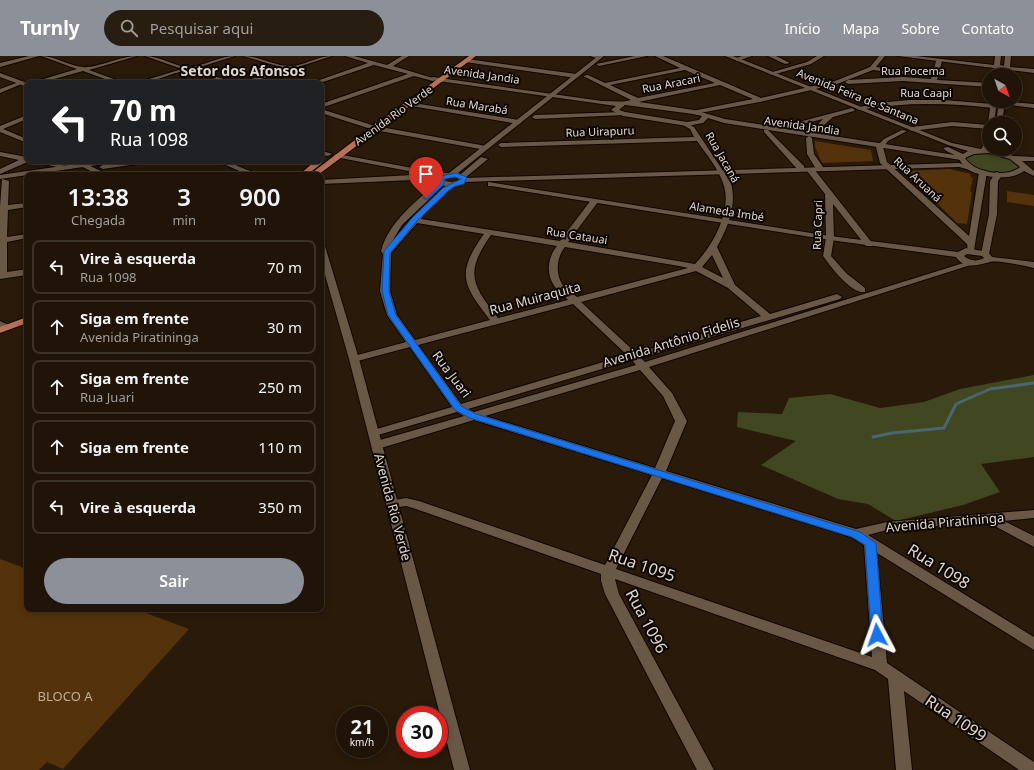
<!DOCTYPE html>
<html lang="pt">
<meta charset="utf-8">
<style>
:root{--surface:#1f1407;--page:#271d11;--text:#f1f3f6;--muted:#a19e9b;--line:#3c3328;--accent:#8c9099}
body{margin:0;font-family:"Noto Sans",sans-serif;background:var(--page);color:var(--text);height:100vh;display:flex;flex-direction:column;font-size:15px;white-space:nowrap}
*{box-sizing:border-box;margin:0}
p{font-size:13px;color:var(--muted)}
.icon{flex:none;width:22px;height:22px;fill:none;stroke:currentColor;stroke-width:2;stroke-linecap:round;stroke-linejoin:round}
.map{position:relative;flex:1;overflow:hidden}
.drawer{position:absolute;left:24px;top:116px;width:300px;height:440px;display:flex;flex-direction:column;background:var(--surface);border-radius:8px;box-shadow:0 2px 10px #0003,0 0 0 1px var(--line)}
.drawer>*{flex:none}
.hud{position:absolute;left:24px;top:24px;width:300px;height:84px;border-radius:8px;box-shadow:0 2px 10px #0003,0 0 0 1px var(--line);background:#202124;color:#fff;overflow:hidden}
.needle{width:26px;rotate:140deg}
.tools{position:absolute;left:982px;top:12px;display:grid;gap:8px}
.tools a{display:grid;place-items:center;width:40px;height:40px;border-radius:50%;background:var(--surface);box-shadow:0 2px 10px #0003,0 0 0 1px var(--line);font-size:20px}
.speed{position:absolute;left:336px;top:650px;display:flex;gap:8px;font-size:20px;font-weight:700;text-align:center}
.speed>*{display:grid;place-content:center;width:52px;height:52px;border-radius:50%;background:var(--surface);box-shadow:0 2px 10px #0003,0 0 0 1px var(--line);line-height:1}
.speed small{font-size:10px;font-weight:400}
.speed .limit{border:6px solid #d22;background:#fff;color:#111}
.pin{position:absolute;display:grid;place-items:center;width:34px;height:34px;color:#fff;margin:-41px -17px;border-radius:50% 50% 50% 0;rotate:-45deg;box-shadow:0 0 4px #0007}
.pin .icon{rotate:45deg}
.me{position:absolute;width:44px;margin:-22px;rotate:356deg;stroke-linejoin:round;filter:drop-shadow(0 0 3px #0008)}
.turn{display:flex;align-items:center;gap:14px;height:84px;padding:0 20px;font-size:18px}
.turn .icon{width:52px;height:52px;stroke-width:2.5}
.turn b{display:block;font-size:28px;line-height:34px}
.eta{display:flex;justify-content:space-evenly;align-items:center;height:68px;text-align:center}
.eta b{font-size:24px;font-weight:600;line-height:28px}
.action{display:flex;gap:8px;margin-top:auto;padding:8px 20px}
.action a{flex:1;height:46px;border-radius:24px;background:var(--accent);color:#fff;font-size:16px;font-weight:600;line-height:46px;text-align:center}
ul{padding:0;list-style:none}
li{display:flex;align-items:center;gap:12px;height:54px;margin:0 8px 6px;padding:0 12px;border:2px solid var(--line);border-radius:8px}
li div{flex:1}
li b{display:block;font-size:15px}
li em{font-style:normal}
header{display:flex;align-items:center;gap:24px;box-sizing:border-box;height:56px;padding:0 20px;background:var(--accent);color:#fff}
header strong{font-size:19px}
nav{display:flex;gap:22px;margin-inline-start:auto;font-size:14px}
.search{width:280px;height:36px;background:var(--page);display:flex;align-items:center;gap:10px;box-sizing:border-box;padding:0 14px;border-radius:22px;color:var(--muted);font-size:15px}
.map>svg:first-child{display:block}
</style>
<header>
<strong>Turnly</strong>
<div class="search"><svg class="icon" aria-label="search" viewBox="0 0 24 24"><circle cx="10" cy="10" r="6"/><path d="M15 15l6 6"/></svg>Pesquisar aqui</div>
<nav><a>Início</a><a>Mapa</a><a>Sobre</a><a>Contato</a></nav>
</header>
<div class="map">
<svg width="1034" height="714" viewBox="0 0 1034 714">
<rect width="100%" height="100%" fill="#291a09"/>
<g fill="#414821">
<path d="M974,98C990,96 1005,99 1018,108L1019,111C1009,122 976,115 967,105V102Z"/>
<polygon points="1034,319 1034,401 981,408 1000,436 963,449 896,465 868,448 838,443 761,409 796,385 737,371 738,356 782,358 789,342 830,338 880,352 924,346 960,333"/>
</g>
<g fill="none" stroke-linecap="round" stroke-linejoin="round">
<polyline stroke="#486770" stroke-width="3" points="873,381 892,377 944,372 956,348 990,333 1034,327"/>
</g>
<g fill="#54330c">
<polygon points="815,85 871,94 873,105 822,107 815,91"/>
<polygon points="949,113 971,118 970,120 973,123 970,135 972,136 967,168 957,167 905,115"/>
<polygon points="1007,135 1034,139 1034,150 1007,146"/>
<polygon points="0,503 27,513 27,553 135,553 189,573 63,713 47,706 39,714 0,714"/>
</g>
<g fill="none" stroke-linecap="round" stroke-linejoin="round">
<defs>
<g id="minor">
<polygon points="29,0 39,0 0,11 0,7"/>
<path d="M41,0C56,0 68,10 83,11C94,13 121,0 137,0L89,14L125,27H116L83,15L40,27H30L77,13Z"/>
<path d="M145,0C160,0 176,11 188,11C203,11 218,0 235,0L194,13L235,27C219,27 199,14 187,15C171,16 155,27 136,27L182,13Z"/>
<path d="M243,0C259,0 274,10 289,10C301,11 317,0 332,0L249,27H240L284,12Z"/>
<polygon points="345,0 354,0 387,9 402,0 409,0 393,10 436,23 433,25 414,20 321,52 321,48 408,18 374,9 320,27 311,27 368,7"/>
<polygon points="590,0 601,0 602,1 599,3"/>
<polygon points="635,0 647,0 599,10 596,8"/>
<path d="M655,0H663L761,42L835,25L870,11L879,0H885L876,11L914,17L911,19L873,14L837,28L760,46L694,58L691,56L692,55L753,43L720,29L624,49L622,48V46L631,44L583,20L588,19L605,27L680,12ZM685,14L715,27L638,42L610,29Z"/>
<polygon points="742,0 752,0 737,5 734,3"/>
<polygon points="768,0 776,0 790,7 785,8"/>
<polygon points="817,0 824,0 811,8 772,19 769,17 807,6"/>
<polygon points="467,3 576,18 579,20 576,22 465,6"/>
<polygon points="939,3 942,5 937,24 989,27 989,31 903,25 848,28 845,26 848,24 903,21 931,23 936,5"/>
<polygon points="19,26 24,27 0,37 0,33"/>
<path d="M910,44H943L993,48L996,50L993,52C948,47 904,46 859,54L856,52L876,47Z"/>
<polygon points="1000,45 1034,48 1034,52 1002,48"/>
<polygon points="407,46 519,64 522,66 519,68 405,49 405,47"/>
<polygon points="852,52 855,54 854,55 833,61 813,79 808,78 823,63 775,75 772,73"/>
<polygon points="321,53 375,70 486,90 489,92 486,94 374,74 321,57"/>
<polygon points="623,56 626,58 625,59 535,63 532,61 535,59"/>
<polygon points="27,59 27,63 3,73 27,83 27,87 0,76 0,70"/>
<path d="M684,66L694,71L731,127C737,150 728,171 717,191L735,229L770,258L837,238L842,241L840,243L641,302L645,306L970,205L973,204L977,207L649,311L672,337L687,365L666,415L856,473L887,466L1034,454V462L1004,465L1034,480V491L987,466L887,474L868,479L1034,581V594L877,497L887,607L1034,706V714H1019L904,635L912,714H896L888,623L875,614L615,523L619,538L714,714H697L605,538L601,525V518L416,453L406,450L393,452L389,451L387,448L389,445L406,442L419,445L605,509L652,419L474,364L381,392H373L371,389L373,386L464,360L457,356L378,379H370L368,377L370,375L452,351L410,291L354,306L349,303L350,301L406,286L387,259L380,235L383,198L381,195C389,165 417,145 439,125L446,127L402,169L391,187L412,162L419,158L423,160L421,163L560,185L591,144H594L598,146L568,186L695,208C713,189 733,154 723,127C718,112 706,98 697,85L501,91L498,89L501,87L694,81L690,73L681,68ZM417,167L484,178C456,217 462,228 490,264L415,284L397,259L390,235L391,197ZM491,179L557,190C548,201 545,218 555,231C558,235 564,239 568,244L498,262C471,228 465,216 491,179ZM565,191L679,210L688,212L577,241C572,237 565,233 562,228C555,216 557,201 565,191ZM712,199L723,222L702,211ZM696,215L728,232L761,260L636,297L581,246ZM573,248L627,299L461,348L418,289ZM632,304L636,309L474,356L468,353ZM640,314L663,340L675,365L655,412L485,360ZM662,422L851,481L864,489L872,601L616,513Z"/>
<polygon points="952,66 989,69 989,73 952,70 912,75 909,73 912,71"/>
<polygon points="764,74 768,74 804,110 804,114 798,114 764,76"/>
<polygon points="902,74 907,75 888,85 883,91 887,106 969,180 979,116 983,114 987,116 974,194 968,194 967,188 880,107 876,91 884,83"/>
<polygon points="809,80 812,82 814,98 823,111 822,113 816,113 807,98 806,82"/>
<polygon points="321,95 330,97 332,98 328,100 321,99"/>
<polygon points="0,96 27,101 27,105 30,105 0,118 0,113 19,104 0,100"/>
<polygon points="337,98 445,118 449,120 445,122 335,101 333,100"/>
<polygon points="30,105 45,105 70,111 66,113"/>
<polygon points="70,105 80,105 109,119 99,119"/>
<path d="M808,113H814L873,188L872,190H866L833,148L834,182L831,200L846,217L865,232V236C852,239 830,210 823,200L826,182L825,138L807,115Z"/>
<polygon points="248,114 252,116 251,118 226,119"/>
<polygon points="996,116 1003,118 998,125 997,158 989,198 985,201 981,198 989,158 990,125"/>
<polygon points="2,123 9,125 8,149 27,147 27,151 8,154 7,181 27,178 27,182 7,186 7,216 27,213 27,219 0,223 0,151"/>
<polygon points="321,209 333,215 329,218 321,215"/>
</g>
<g id="tertiary">
<polygon points="0,17 27,27 27,31 0,21"/>
<path d="M433,21L602,45L639,46L694,54L725,63L961,100L965,102L961,104L724,67L708,62L703,67L687,70L623,60L611,54L616,50L431,24V22ZM625,49L693,58L702,60L699,64L687,66L625,56L619,54Z"/>
<polygon points="959,107 974,112 970,114 959,111 464,126 460,124 464,122"/>
<path d="M488,126L830,180L958,196L966,192L988,196L992,201L1034,206V212C1025,210 998,204 990,206C978,209 965,214 956,201L830,184L491,130H488ZM967,198L982,200L984,202C977,206 970,205 964,200Z"/>
<polygon points="321,187 325,190 359,303 470,714 454,714 349,303 321,205"/>
<polygon points="0,265 13,271 8,274 0,271"/>
</g>
<g id="secondary">
<path d="M598,0H604L458,117L461,118L481,101L488,103L466,121L468,124C460,133 447,132 437,127V123L321,128V124L449,117ZM455,121L460,124L452,126L445,125L447,122Z"/>
<path d="M725,0H733L952,87L981,93L985,87L986,79L989,77L987,93L1014,100L1034,101V105H1022L1034,115V120L1024,115C1012,125 981,122 967,113C962,110 960,102 956,100C952,97 946,96 943,92L948,91L963,98L968,95L948,89ZM989,97L1010,103L1020,111C1007,122 974,117 965,102L974,98Z"/>
<polygon points="898,0 916,0 994,9 995,0 1001,0 1000,9 1004,10 1005,0 1011,0 1010,11 1034,13 1034,17 1009,14 1009,19 1003,19 1004,13 1000,13 999,19 993,19 994,12"/>
<polygon points="991,45 997,45 994,67 989,67 989,68 988,67"/>
<polygon points="999,45 1005,45 1002,67 996,67"/>
<polygon points="96,105 115,105 111,107 0,123 0,119"/>
<polygon points="129,105 148,105 144,107 103,113 99,111 103,109"/>
<polygon points="216,105 226,105 259,119 249,119"/>
</g>
<g id="primary">
<polygon points="469,0 476,0 318,119 309,119 372,71"/>
<polygon points="321,103 322,107 307,119 299,119 315,105 321,105"/>
<polygon points="27,261 27,267 0,277 0,271"/>
</g>
</defs>
<use href="#minor" stroke="#110500" stroke-width="2"/>
<use href="#tertiary" stroke="#110500" stroke-width="2"/>
<use href="#secondary" stroke="#110500" stroke-width="2"/>
<use href="#primary" stroke="#110500" stroke-width="2"/>
<use href="#minor" fill="#6a5846" fill-rule="evenodd"/>
<use href="#tertiary" fill="#6a5846" fill-rule="evenodd"/>
<use href="#secondary" fill="#6a5846" fill-rule="evenodd"/>
<use href="#primary" fill="#b67157" fill-rule="evenodd"/>
</g>
<polygon fill="#1a73e8" stroke="#114b97" points="456,117 467,121 464,128 455,130 448,135 417,165 390,197 389,235 396,259 461,350 476,358 860,476 876,487 883,579 882,583 873,583 871,579 865,489 852,481 470,362 455,354 388,259 382,235 384,195 412,162 443,132 461,123 455,121 444,123 444,128 428,143 424,143 424,141 438,126 437,124 440,120"/>
<g text-anchor="middle" dominant-baseline="central" stroke-width="4" stroke-linejoin="round" paint-order="stroke">
<g font-size="11" fill="#e1d6cc" stroke="#0c0602">
<text x="913" y="14">Rua Pocema</text>
<text transform="translate(482 18) rotate(8)">Avenida Jandia</text>
<text transform="translate(671 27) rotate(-11)">Rua Aracari</text>
<text x="926" y="36">Rua Caapi</text>
<text transform="translate(858 40) rotate(22)">Avenida Feira de Santana</text>
<text transform="translate(477 49) rotate(9)">Rua Marabá</text>
<text transform="translate(393 59) rotate(-36)">Avenida Rio Verde</text>
<text transform="translate(802 69) rotate(8)">Avenida Jandia</text>
<text transform="translate(600 75) rotate(-2)">Rua Uirapuru</text>
<text transform="translate(723 101) rotate(60)">Rua Jacaná</text>
<text transform="translate(918 123) rotate(43)">Rua Aruaná</text>
<text transform="translate(727 155) rotate(9)">Alameda Imbé</text>
<text transform="translate(817 169) rotate(-88)">Rua Capri</text>
<text transform="translate(577 179) rotate(9)">Rua Catauai</text>
</g>
<g font-size="13" fill="#e1d6cc" stroke="#0c0602">
<text transform="translate(535 242) rotate(-15)">Rua Muiraquita</text>
<text transform="translate(671 286) rotate(-17)">Avenida Antônio Fidelis</text>
<text transform="translate(452 318) rotate(53)">Rua Juari</text>
<text transform="translate(393 451) rotate(75)">Avenida Rio Verde</text>
<text transform="translate(945 466) rotate(-5)">Avenida Piratininga</text>
</g>
<g font-size="13" fill="#bead9c">
<text x="65" y="640">BLOCO A</text>
</g>
<g font-size="14" font-weight="bold" fill="#e1d6cc" stroke="#0c0602">
<text x="243" y="14">Setor dos Afonsos</text>
</g>
<g font-size="16" fill="#e1d6cc" stroke="#0c0602">
<text transform="translate(642 509) rotate(19)">Rua 1095</text>
<text transform="translate(939 510) rotate(32)">Rua 1098</text>
<text transform="translate(647 565) rotate(62)">Rua 1096</text>
<text transform="translate(956 662) rotate(34)">Rua 1099</text>
</g>
</g>
</svg>
<div class="tools">
<a><svg class="needle" viewBox="-14 -14 28 28"><path d="M0-13l5 13h-10z" fill="#e53935"/><path d="M0 13l5-13h-10z" fill="#a19e9b"/></svg></a>
<a><svg class="icon" aria-label="search" viewBox="0 0 24 24"><circle cx="10" cy="10" r="6"/><path d="M15 15l6 6"/></svg></a>
</div>
<div class="speed"><div>21<small>km/h</small></div><div class="limit">30</div></div>
<div class="pin" style="left:426px;top:142px;background:#d93025"><svg class="icon" aria-label="arrive" viewBox="0 0 24 24"><path d="M6 21V4h12l-3 4 3 4H6"/></svg></div>
<svg class="me" style="left:877px;top:579px" viewBox="-20 -20 40 40"><path d="M0-17L14 15 0 8-14 15z" fill="#1a73e8" stroke="#fff" stroke-width="4"/></svg>
<div class="hud">
<div class="turn"><svg class="icon" aria-label="left" viewBox="0 0 24 24"><path d="M17 20v-9H6M10 6l-5 5 5 5"/></svg><div><b>70 m</b>Rua 1098</div></div>
</div>
<section class="drawer">
<div class="eta">
<div><b>13:38</b><p>Chegada</p></div>
<div><b>3</b><p>min</p></div>
<div><b>900</b><p>m</p></div>
</div>
<ul>
<li><svg class="icon" aria-label="left" viewBox="0 0 24 24"><path d="M17 20v-9H6M10 6l-5 5 5 5"/></svg><div><b>Vire à esquerda</b><p>Rua 1098</p></div><em>70 m</em></li>
<li><svg class="icon" aria-label="ahead" viewBox="0 0 24 24"><path d="M12 20V5M6 11l6-6 6 6"/></svg><div><b>Siga em frente</b><p>Avenida Piratininga</p></div><em>30 m</em></li>
<li><svg class="icon" aria-label="ahead" viewBox="0 0 24 24"><path d="M12 20V5M6 11l6-6 6 6"/></svg><div><b>Siga em frente</b><p>Rua Juari</p></div><em>250 m</em></li>
<li><svg class="icon" aria-label="ahead" viewBox="0 0 24 24"><path d="M12 20V5M6 11l6-6 6 6"/></svg><div><b>Siga em frente</b></div><em>110 m</em></li>
<li><svg class="icon" aria-label="left" viewBox="0 0 24 24"><path d="M17 20v-9H6M10 6l-5 5 5 5"/></svg><div><b>Vire à esquerda</b></div><em>350 m</em></li>
</ul>
<div class="action"><a>Sair</a></div>
</section>
</div>
